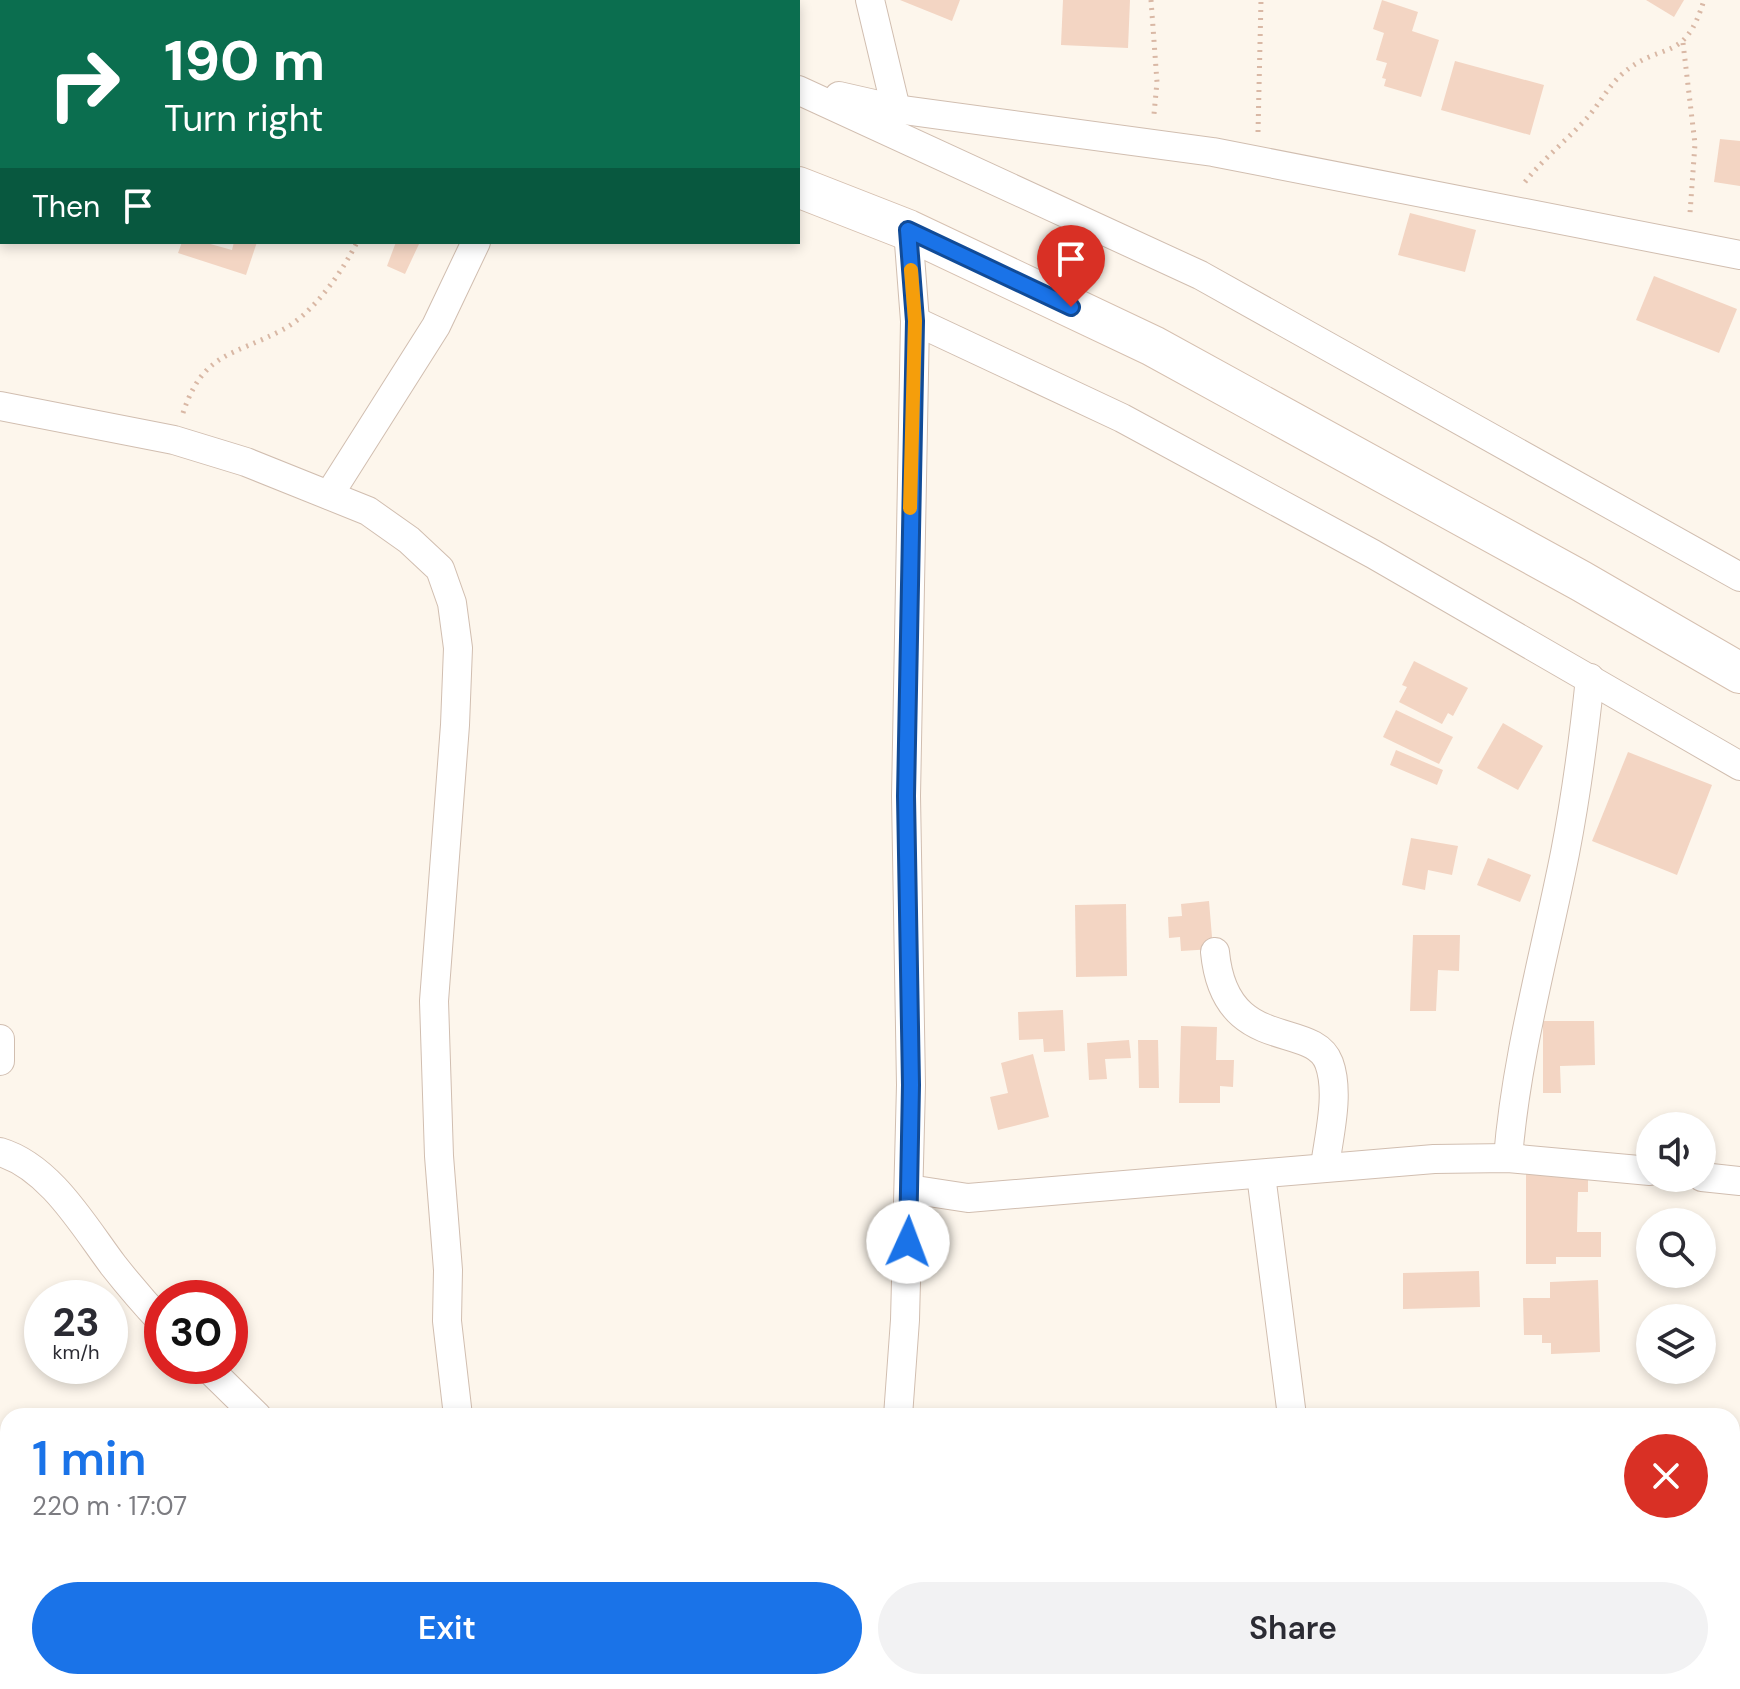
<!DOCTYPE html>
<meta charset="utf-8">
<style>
:root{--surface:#fff;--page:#f2f2f3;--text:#2b2b33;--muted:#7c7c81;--accent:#1a73e8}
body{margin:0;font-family:"DM Sans",sans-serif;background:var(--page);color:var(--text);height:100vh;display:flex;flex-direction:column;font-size:30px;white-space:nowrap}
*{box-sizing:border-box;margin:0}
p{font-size:26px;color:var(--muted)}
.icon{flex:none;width:44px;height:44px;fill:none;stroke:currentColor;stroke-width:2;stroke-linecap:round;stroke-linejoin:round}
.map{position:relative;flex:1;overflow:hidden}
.sheet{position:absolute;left:0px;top:1408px;width:1740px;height:282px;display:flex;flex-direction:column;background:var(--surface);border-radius:24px 24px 0 0;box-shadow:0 4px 12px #0003}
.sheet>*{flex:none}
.guide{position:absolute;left:0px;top:0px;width:800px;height:244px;box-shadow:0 4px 12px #0003;background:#0b6e4f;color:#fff;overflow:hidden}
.tools{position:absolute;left:1636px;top:1112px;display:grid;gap:16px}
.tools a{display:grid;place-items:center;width:80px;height:80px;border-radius:50%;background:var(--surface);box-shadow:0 4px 12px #0003;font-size:40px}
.speed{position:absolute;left:24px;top:1280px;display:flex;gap:16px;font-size:40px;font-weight:700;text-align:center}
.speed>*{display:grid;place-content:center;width:104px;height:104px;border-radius:50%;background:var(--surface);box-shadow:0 4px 12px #0003;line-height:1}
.speed small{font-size:20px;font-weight:400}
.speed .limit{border:12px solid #d22;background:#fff;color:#111}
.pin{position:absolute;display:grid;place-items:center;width:68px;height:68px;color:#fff;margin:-82px -34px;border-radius:50% 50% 50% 0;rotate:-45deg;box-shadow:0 0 8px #0007}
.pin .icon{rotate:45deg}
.me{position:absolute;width:88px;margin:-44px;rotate:2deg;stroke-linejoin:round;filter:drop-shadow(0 0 6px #0008)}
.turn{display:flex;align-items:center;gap:28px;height:168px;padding:0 32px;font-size:36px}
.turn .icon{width:104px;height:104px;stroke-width:2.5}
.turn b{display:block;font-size:56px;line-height:68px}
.then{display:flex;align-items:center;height:76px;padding:0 32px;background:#0003;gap:16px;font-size:30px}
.round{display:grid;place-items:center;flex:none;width:84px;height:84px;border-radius:42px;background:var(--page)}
.headline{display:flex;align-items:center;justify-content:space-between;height:136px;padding:0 32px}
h1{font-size:48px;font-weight:600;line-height:60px;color:var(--accent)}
.primary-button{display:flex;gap:16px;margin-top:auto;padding:16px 32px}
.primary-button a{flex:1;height:92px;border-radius:48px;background:var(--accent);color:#fff;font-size:32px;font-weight:600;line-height:92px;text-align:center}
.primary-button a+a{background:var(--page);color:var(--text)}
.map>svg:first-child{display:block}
</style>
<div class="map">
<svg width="1740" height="1689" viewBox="0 0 1740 1689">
<rect width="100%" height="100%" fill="#fdf6ec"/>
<g fill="#f3d5c3">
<polygon points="900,0 960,0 952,21"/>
<polygon points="1063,0 1130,0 1128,48 1061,45"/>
<polygon points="1382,0 1418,12 1412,31 1439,40 1421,97 1384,86 1386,79 1382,78 1387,63 1376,60 1384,33 1373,29"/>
<polygon points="1646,0 1684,0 1674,17"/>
<polygon points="1455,61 1544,85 1530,135 1441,110"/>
<polygon points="1720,139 1740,141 1740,186 1714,182"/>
<polygon points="1410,213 1476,230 1465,272 1398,255"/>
<polygon points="182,242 203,242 232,250 234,242 257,242 246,275 178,253"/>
<polygon points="396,242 419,244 405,274 387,266"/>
<polygon points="1654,276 1737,309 1719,353 1636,320"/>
<polygon points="1414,661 1468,688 1453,716 1448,713 1442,724 1399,702 1407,687 1402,685"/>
<polygon points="1396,710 1453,737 1439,764 1383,737"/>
<polygon points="1503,723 1543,746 1518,790 1477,768"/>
<polygon points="1396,750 1443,770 1437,785 1390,765"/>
<polygon points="1628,752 1712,785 1677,875 1592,841"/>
<polygon points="1411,838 1458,846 1452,875 1428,870 1425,890 1402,885"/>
<polygon points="1488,858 1531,875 1520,902 1477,885"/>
<polygon points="1209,901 1213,949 1181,951 1180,937 1169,938 1168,917 1182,916 1181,904"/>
<polygon points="1126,904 1127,976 1076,977 1075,905"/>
<polygon points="1413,935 1460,935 1459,971 1438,970 1436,1011 1410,1011"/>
<polygon points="1063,1010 1065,1051 1044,1052 1043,1039 1019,1040 1018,1012"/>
<polygon points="1543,1021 1594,1021 1595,1065 1560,1066 1561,1093 1543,1093"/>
<polygon points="1181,1026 1217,1027 1216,1060 1234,1060 1233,1087 1220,1086 1220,1103 1179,1103"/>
<polygon points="1129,1040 1131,1058 1105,1059 1107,1079 1089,1080 1087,1043"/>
<polygon points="1138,1040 1158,1040 1159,1088 1139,1088"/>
<polygon points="1033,1054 1049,1117 998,1130 990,1097 1008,1093 1001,1063"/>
<polygon points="1526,1170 1588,1170 1588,1192 1578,1192 1577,1232 1601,1232 1601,1257 1556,1257 1556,1264 1526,1264"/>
<polygon points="1479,1271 1480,1307 1403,1309 1403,1273"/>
<polygon points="1598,1280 1600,1352 1551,1354 1551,1343 1542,1343 1542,1335 1524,1335 1523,1298 1550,1298 1550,1282"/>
<polygon points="1740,1672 1740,1689 1687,1689 1687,1682 1732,1682 1732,1674"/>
</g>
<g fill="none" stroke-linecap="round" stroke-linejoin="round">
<defs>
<g id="street">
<polyline points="486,0 493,2"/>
<polyline points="870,0 896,109"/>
<polyline points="371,2 372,0"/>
<polyline points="798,90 1200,275 1740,577"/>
<polyline points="839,96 896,109 1213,152 1740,255"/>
<polyline points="915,321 1122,418 1373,554 1740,766"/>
<polyline points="0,406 174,440 246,462 368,511 409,540 440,569 452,603 458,648 455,725 434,1001 439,1156 448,1270 447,1321 458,1416"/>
<polyline points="329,495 436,326 476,242"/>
<path d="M1215,952C1225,1056 1313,1019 1329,1063C1340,1093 1329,1135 1325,1166"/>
<polyline points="0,1039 0,1061"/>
<path d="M0,1152C50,1167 83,1225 113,1265C128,1284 145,1304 162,1322"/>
<path d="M1508,1158C1516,1056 1545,954 1565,853C1576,796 1584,736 1590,678"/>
<polyline points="1261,1175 1292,1416"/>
<polyline points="1702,1177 1740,1181"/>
<polyline points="909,1189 968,1198 1434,1159 1508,1158 1650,1171"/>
<polyline points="206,1366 257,1416"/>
<polyline points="898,1416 905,1320 911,1085 906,796 915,321 908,230"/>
<polyline points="1732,1531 1740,1536"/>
<polyline points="538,1682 539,1689"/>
<polyline points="925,1682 927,1689"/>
<polyline points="1351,1682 1353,1689"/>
<polyline points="1110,1689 1124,1682"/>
</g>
<g id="secondary">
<polyline points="106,0 118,2"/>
<polyline points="798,187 908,230 1153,346 1581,581 1740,673"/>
</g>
</defs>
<use href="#street" stroke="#d1beb0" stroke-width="30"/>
<use href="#secondary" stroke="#d6c0b0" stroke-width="42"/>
<g stroke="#d9b8a5" stroke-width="5" stroke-dasharray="2 6" stroke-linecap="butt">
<polyline points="1151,0 1157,82 1154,114"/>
<polyline points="661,2 661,0"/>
<polyline points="1683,43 1695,144 1690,213"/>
<polyline points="1258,132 1261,0"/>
<path d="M1525,182C1544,158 1566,141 1586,119C1599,105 1607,88 1621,75C1661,39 1684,66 1704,0"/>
<path d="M183,413C203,352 233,356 282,330C312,315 343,271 357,242"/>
</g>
<use href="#street" stroke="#fff" stroke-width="28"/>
<use href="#secondary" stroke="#fff" stroke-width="40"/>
</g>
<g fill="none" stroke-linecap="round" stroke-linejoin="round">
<defs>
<polyline id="route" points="908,1242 911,1085 906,796 915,321 908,230 1071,307"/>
</defs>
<use href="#route" stroke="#114b97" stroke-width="20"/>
<use href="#route" stroke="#1a73e8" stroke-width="14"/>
<polyline stroke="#f59e0b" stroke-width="14" points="910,508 915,321 911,270"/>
</g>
</svg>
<div class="tools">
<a><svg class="icon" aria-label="sound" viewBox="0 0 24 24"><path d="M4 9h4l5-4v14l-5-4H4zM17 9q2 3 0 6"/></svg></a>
<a><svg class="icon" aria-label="search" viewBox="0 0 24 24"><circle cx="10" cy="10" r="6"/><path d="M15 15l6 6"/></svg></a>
<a><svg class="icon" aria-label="layers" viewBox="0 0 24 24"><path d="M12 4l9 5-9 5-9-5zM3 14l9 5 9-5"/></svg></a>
</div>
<div class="speed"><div>23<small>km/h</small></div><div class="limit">30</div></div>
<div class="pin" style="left:1071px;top:307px;background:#d93025"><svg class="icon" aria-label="arrive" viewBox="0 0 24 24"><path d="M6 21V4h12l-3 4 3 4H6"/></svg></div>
<svg class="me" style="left:908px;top:1242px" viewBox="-20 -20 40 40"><circle r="19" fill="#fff"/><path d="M0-13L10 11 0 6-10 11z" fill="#1a73e8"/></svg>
<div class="guide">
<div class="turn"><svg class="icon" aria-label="right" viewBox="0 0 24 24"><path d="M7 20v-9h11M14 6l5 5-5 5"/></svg><div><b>190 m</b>Turn right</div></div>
<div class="then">Then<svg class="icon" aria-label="arrive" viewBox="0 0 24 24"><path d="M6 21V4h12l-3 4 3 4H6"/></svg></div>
</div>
<section class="sheet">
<div class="headline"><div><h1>1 min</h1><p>220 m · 17:07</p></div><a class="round" style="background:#d93025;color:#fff"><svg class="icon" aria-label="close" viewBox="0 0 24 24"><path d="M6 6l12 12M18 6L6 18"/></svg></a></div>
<div class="primary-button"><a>Exit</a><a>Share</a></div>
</section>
</div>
